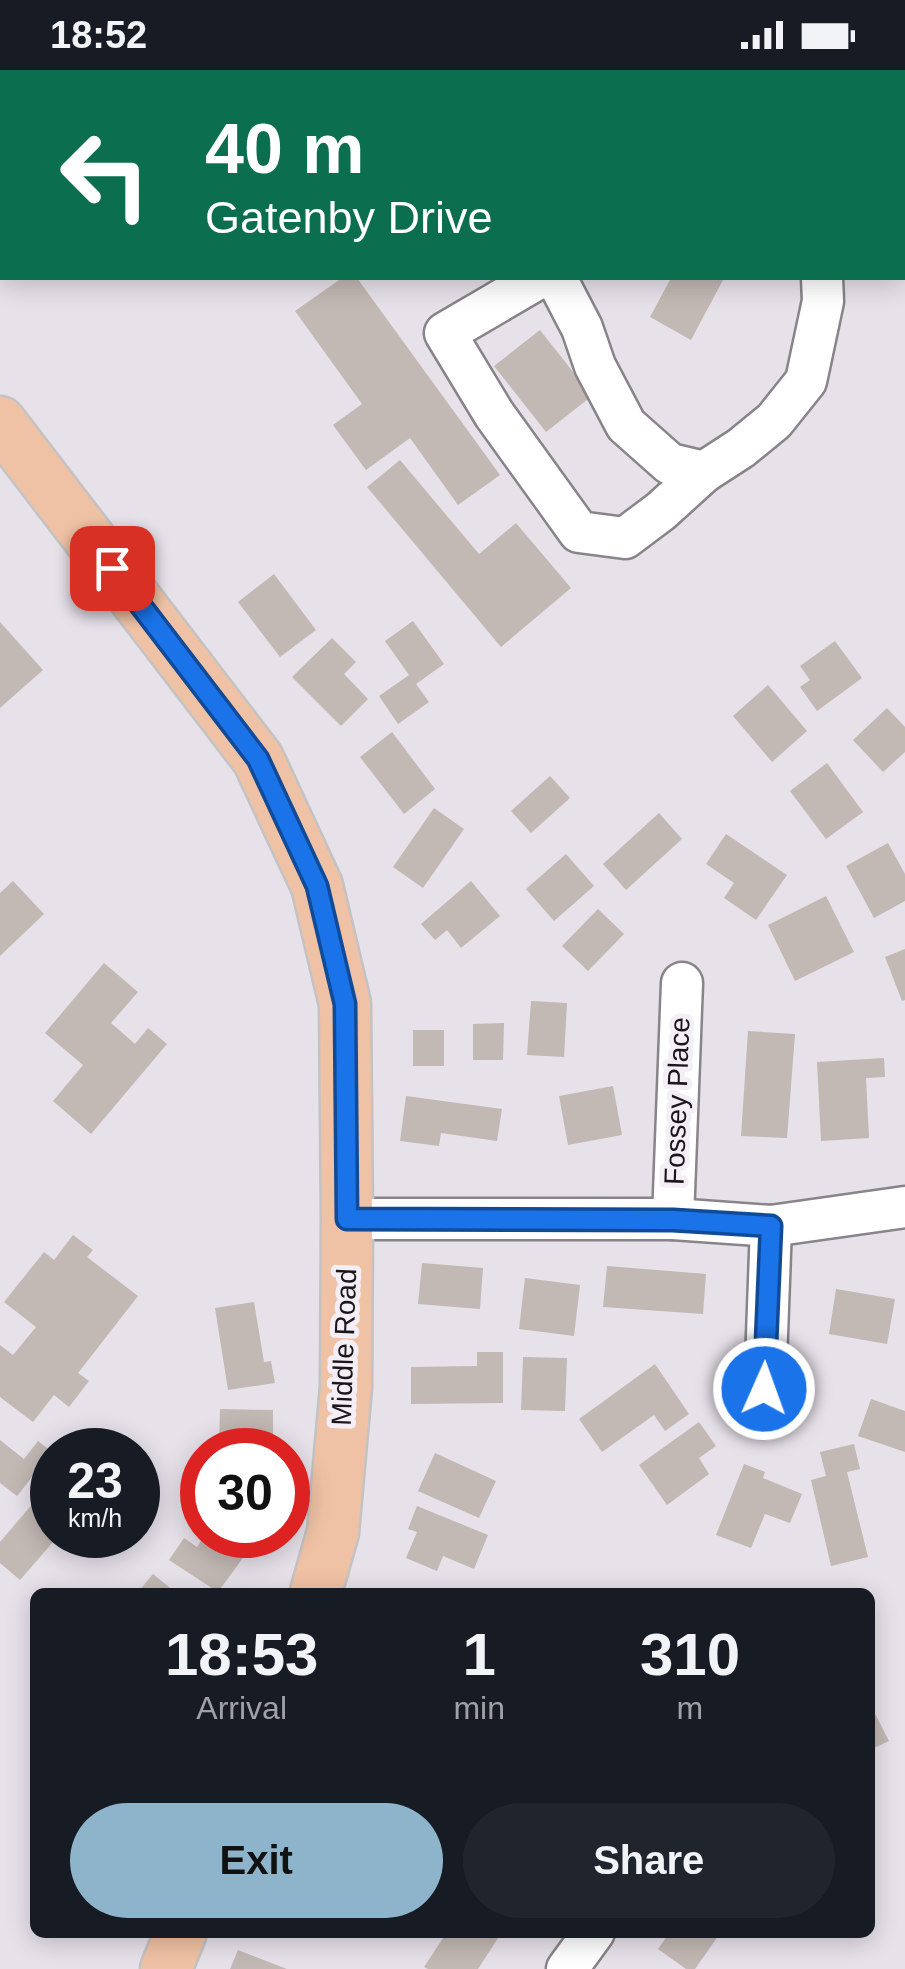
<!DOCTYPE html>
<style>
:root{--surface:#171b24;--page:#20242c;--text:#f1f3f6;--muted:#9ea1a6;--accent:#8eb4cc}
body{margin:0;font-family:Helvetica,sans-serif;background:var(--page);color:var(--text);height:100vh;display:flex;flex-direction:column;font-size:38px;white-space:nowrap}
*{box-sizing:border-box;margin:0}
p{font-size:32px;color:var(--muted)}
.icon{flex:none;width:55px;height:55px;fill:none;stroke:currentColor;stroke-width:2;stroke-linecap:round;stroke-linejoin:round}
.map{position:relative;flex:1;overflow:hidden}
.side{position:absolute;left:30px;top:1518px;width:845px;height:350px;display:flex;flex-direction:column;background:var(--surface);border-radius:15px;box-shadow:0 5px 25px #0003}
.side>*{flex:none}
.banner{position:absolute;left:0px;top:0px;width:905px;height:210px;box-shadow:0 5px 25px #0003;background:#0b6e4f;color:#fff;overflow:hidden}
.speed{position:absolute;left:30px;top:1358px;display:flex;gap:20px;font-size:50px;font-weight:700;text-align:center}
.speed>*{display:grid;place-content:center;width:130px;height:130px;border-radius:50%;background:var(--surface);box-shadow:0 5px 25px #0003;line-height:1}
.speed small{font-size:25px;font-weight:400}
.speed .limit{border:15px solid #d22;background:#fff;color:#111}
.pin{position:absolute;display:grid;place-items:center;width:85px;height:85px;color:#fff;margin:-42px;border-radius:20px;box-shadow:0 5px 15px #0006}
.me{position:absolute;width:110px;margin:-55px;rotate:2deg;stroke-linejoin:round;filter:drop-shadow(0 0 8px #0008)}
.turn{display:flex;align-items:center;gap:35px;height:210px;padding:0 40px;font-size:45px}
.turn .icon{width:130px;height:130px;stroke-width:2.5}
.turn b{display:block;font-size:70px;line-height:85px}
.eta{display:flex;justify-content:space-evenly;align-items:center;height:170px;text-align:center}
.eta b{font-size:60px;font-weight:800;line-height:70px}
.cta{display:flex;gap:20px;margin-top:auto;padding:20px 40px}
.cta a{flex:1;height:115px;border-radius:60px;background:var(--accent);color:#111;font-size:40px;font-weight:800;line-height:115px;text-align:center}
.cta a+a{background:var(--page);color:var(--text)}
.status{display:flex;justify-content:space-between;align-items:center;height:70px;padding:0 50px;background:var(--surface);direction:ltr}
.status svg{height:28px;fill:currentColor}
.map>svg:first-child{display:block}
</style>
<div class="status"><b>18:52</b><svg viewBox="0 0 49 12"><path d="M0 12V9h3v3zM5 12V6h3v6zM10 12V3h3v9zM15 12V0h3v12zM26 1h20v11H26zM47 4h2v5h-2z"/></svg></div>
<div class="map">
<svg width="905" height="1899" viewBox="0 0 905 1899">
<rect width="100%" height="100%" fill="#e7e1e9"/>
<g fill="#c2b8b4">
<polygon points="342,208 357,208 500,405 458,435 410,368 366,400 333,355 362,334 295,241"/>
<polygon points="671,208 724,208 691,270 650,247"/>
<polygon points="540,260 592,326 546,362 494,296"/>
<polygon points="400,390 479,484 516,453 571,518 501,577 367,417"/>
<polygon points="274,504 316,560 280,587 238,532"/>
<polygon points="413,551 444,594 416,614 429,632 398,654 379,626 409,605 385,571"/>
<polygon points="0,552 43,600 0,638"/>
<polygon points="332,568 356,592 344,604 368,629 341,656 292,607"/>
<polygon points="835,571 862,608 817,641 800,617 810,610 800,596"/>
<polygon points="768,615 807,661 772,692 733,646"/>
<polygon points="887,638 905,657 905,682 883,702 853,670"/>
<polygon points="392,662 435,719 404,744 360,687"/>
<polygon points="827,693 863,742 826,769 790,721"/>
<polygon points="550,706 570,728 531,763 511,741"/>
<polygon points="434,738 464,759 423,818 393,797"/>
<polygon points="659,743 682,769 626,820 603,794"/>
<polygon points="726,764 787,805 756,850 724,828 734,813 706,794"/>
<polygon points="888,773 905,804 905,831 874,848 846,796"/>
<polygon points="566,784 594,816 554,851 526,819"/>
<polygon points="13,811 44,844 0,886 0,823"/>
<polygon points="471,811 500,846 461,878 447,860 435,870 421,854"/>
<polygon points="826,826 854,882 795,911 768,855"/>
<polygon points="598,839 624,864 588,901 562,876"/>
<polygon points="905,879 905,930 902,931 885,887"/>
<polygon points="104,893 138,922 111,953 135,974 148,958 167,974 91,1064 53,1031 83,995 45,963"/>
<polygon points="531,931 567,933 564,987 527,985"/>
<polygon points="504,953 503,990 473,990 473,954"/>
<rect x="413" y="960" width="31" height="36"/>
<polygon points="748,961 795,964 787,1068 741,1066"/>
<polygon points="884,988 885,1007 866,1008 869,1068 821,1071 817,992"/>
<polygon points="613,1016 622,1065 568,1075 559,1026"/>
<polygon points="406,1026 502,1039 497,1071 441,1063 439,1076 400,1071"/>
<polygon points="73,1165 93,1180 87,1187 138,1226 78,1303 89,1311 69,1337 54,1325 33,1352 0,1327 0,1275 13,1285 36,1257 4,1232 44,1182 54,1190"/>
<polygon points="422,1193 483,1198 480,1239 418,1234"/>
<polygon points="607,1196 706,1204 703,1244 603,1237"/>
<polygon points="525,1208 580,1215 574,1266 519,1259"/>
<polygon points="836,1219 895,1229 887,1274 829,1264"/>
<polygon points="254,1232 264,1292 271,1291 275,1313 228,1320 215,1238"/>
<polygon points="477,1282 503,1282 503,1333 411,1334 411,1297 477,1296"/>
<polygon points="523,1287 567,1288 565,1341 521,1340"/>
<polygon points="655,1294 689,1344 665,1361 654,1345 602,1382 579,1349"/>
<polygon points="871,1329 905,1341 905,1382 858,1366"/>
<polygon points="220,1339 273,1340 273,1366 256,1366 256,1380 219,1380"/>
<polygon points="699,1352 716,1376 699,1388 709,1404 667,1435 639,1395"/>
<polygon points="0,1370 24,1389 38,1371 52,1382 17,1426 0,1413"/>
<polygon points="854,1374 860,1399 847,1402 868,1487 831,1496 811,1410 826,1406 820,1382"/>
<polygon points="435,1383 496,1411 479,1448 418,1421"/>
<polygon points="744,1394 765,1402 763,1408 802,1424 790,1453 765,1444 751,1478 716,1465"/>
<polygon points="52,1411 52,1465 59,1465 20,1510 0,1493 0,1472"/>
<polygon points="417,1436 488,1465 474,1499 443,1486 437,1501 406,1488 417,1462 408,1459"/>
<polygon points="205,1465 216,1465 245,1485 218,1522 169,1490 184,1468 197,1477"/>
<polygon points="153,1504 175,1522 138,1522"/>
<polygon points="870,1634 889,1671 870,1680"/>
<polygon points="447,1862 502,1862 478,1899 428,1899 424,1897"/>
<polygon points="670,1862 721,1862 695,1899 686,1899 658,1879"/>
<polygon points="238,1880 287,1899 230,1899"/>
</g>
<g fill="none" stroke-linecap="round" stroke-linejoin="round">
<defs>
<g id="minor">
<polyline points="680,0 683,2"/>
<polyline points="539,208 445,263 494,344 579,462 625,468 661,441 704,402 741,378 774,351 806,311 823,231 822,208"/>
<polyline points="556,208 582,258 595,296 626,355 670,394 704,402"/>
<polyline points="347,1149 673,1149 771,1156 905,1137"/>
<polyline points="673,1149 682,913"/>
<polyline points="765,1319 771,1156"/>
<polyline points="567,1899 594,1862"/>
</g>
<g id="major">
<polyline points="0,352 258,689 317,816 345,934 347,1149 346,1317 333,1462 316,1522"/>
<polyline points="166,1899 181,1862"/>
</g>
</defs>
<use href="#minor" stroke="#89838a" stroke-width="45"/>
<use href="#major" stroke="#c3c3c3" stroke-width="55"/>
<use href="#minor" stroke="#fff" stroke-width="40"/>
<use href="#major" stroke="#f0c2a5" stroke-width="50"/>
</g>
<g fill="none" stroke-linecap="round" stroke-linejoin="round">
<defs>
<polyline id="route" points="112,498 258,689 317,816 345,934 347,1149 673,1150 771,1156 764,1319"/>
</defs>
<use href="#route" stroke="#114b97" stroke-width="25"/>
<use href="#route" stroke="#1a73e8" stroke-width="18"/>
</g>
<g text-anchor="middle" dominant-baseline="central" stroke-width="10" stroke-linejoin="round" paint-order="stroke">
<g font-size="28" fill="#191719" stroke="#f4eef6">
<text transform="translate(677 1031) rotate(-88)">Fossey Place</text>
<text transform="translate(344 1277) rotate(-88)">Middle Road</text>
</g>
</g>
</svg>
<div class="speed"><div>23<small>km/h</small></div><div class="limit">30</div></div>
<div class="pin" style="left:112px;top:498px;background:#d93025"><svg class="icon" aria-label="arrive" viewBox="0 0 24 24"><path d="M6 21V4h12l-3 4 3 4H6"/></svg></div>
<svg class="me" style="left:764px;top:1319px" viewBox="-20 -20 40 40"><circle r="17" fill="#1a73e8" stroke="#fff" stroke-width="3"/><path d="M0-11L8 9 0 5-8 9z" fill="#fff"/></svg>
<div class="banner">
<div class="turn"><svg class="icon" aria-label="left" viewBox="0 0 24 24"><path d="M17 20v-9H6M10 6l-5 5 5 5"/></svg><div><b>40 m</b>Gatenby Drive</div></div>
</div>
<section class="side">
<div class="eta">
<div><b>18:53</b><p>Arrival</p></div>
<div><b>1</b><p>min</p></div>
<div><b>310</b><p>m</p></div>
</div>
<div class="cta"><a>Exit</a><a>Share</a></div>
</section>
</div>
